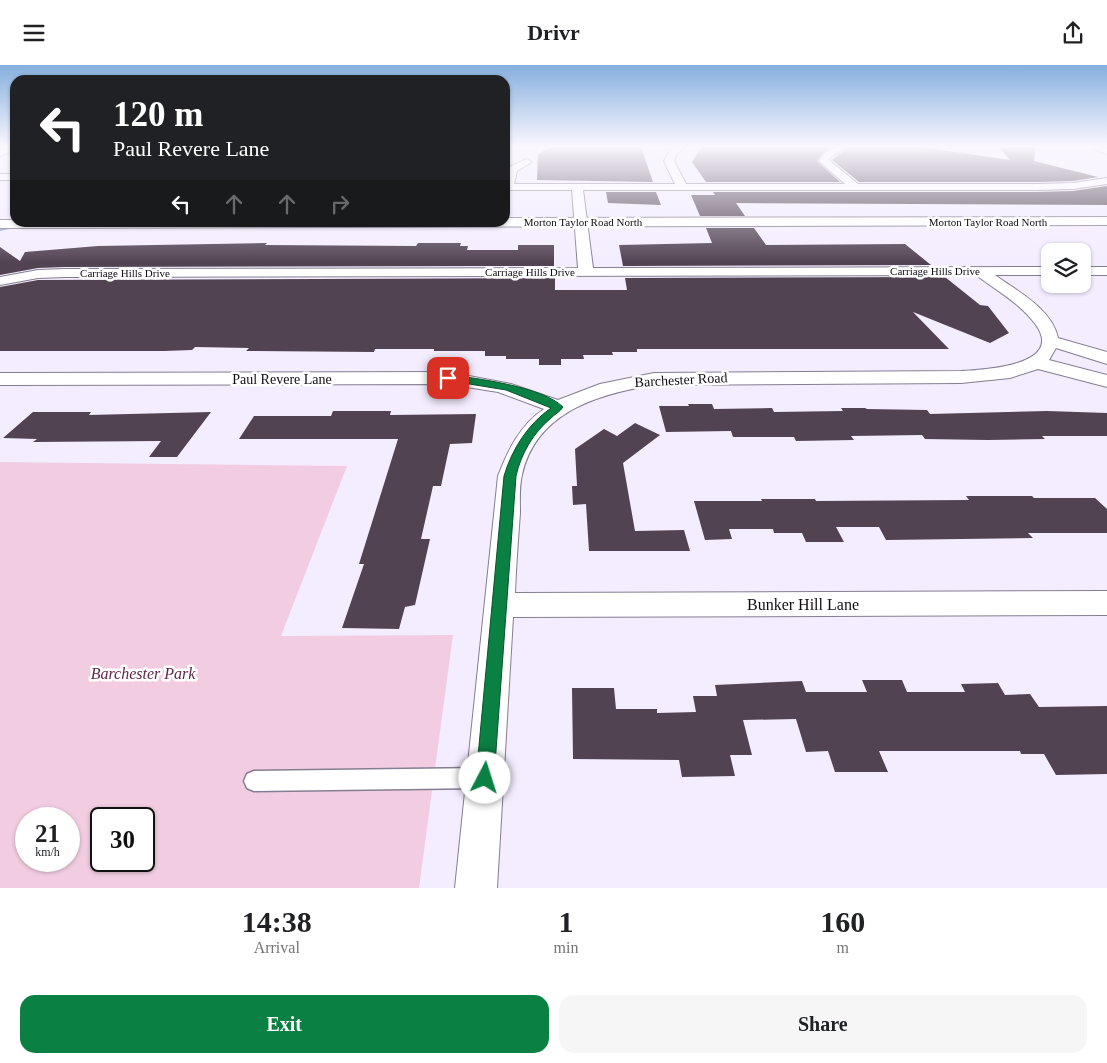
<!DOCTYPE html>
<style>
:root{--surface:#fff;--page:#f6f6f6;--text:#202124;--muted:#757577;--accent:#0b8043}
body{margin:0;font-family:Georgia,serif;background:var(--page);color:var(--text);height:100vh;display:flex;flex-direction:column;font-size:19px;white-space:nowrap}
*{box-sizing:border-box;margin:0}
p{font-size:16px;color:var(--muted)}
.icon{flex:none;width:28px;height:28px;fill:none;stroke:currentColor;stroke-width:2;stroke-linecap:round;stroke-linejoin:round}
.map{position:relative;height:823px;overflow:hidden}
.details{display:flex;flex-direction:column;background:var(--surface);flex:1}
.details>*{flex:none}
.hud{position:absolute;left:10px;top:10px;width:500px;height:152px;border-radius:15px;box-shadow:0 1px 4px #0004;background:#202124;color:#fff;overflow:hidden}
.tools{position:absolute;left:1041px;top:178px;display:grid;gap:10px}
.tools a{display:grid;place-items:center;width:50px;height:50px;border-radius:10px;background:var(--surface);box-shadow:0 1px 4px #0004;font-size:25px}
.speed{position:absolute;left:15px;top:742px;display:flex;gap:10px;font-size:25px;font-weight:700;text-align:center}
.speed>*{display:grid;place-content:center;width:65px;height:65px;border-radius:50%;background:var(--surface);box-shadow:0 1px 4px #0004;line-height:1}
.speed small{font-size:12px;font-weight:400}
.speed .limit{border:2px solid #111;border-radius:8px;background:#fff;color:#111}
.pin{position:absolute;display:grid;place-items:center;width:42px;height:42px;color:#fff;margin:-21px;border-radius:10px;box-shadow:0 2px 8px #0006}
.me{position:absolute;width:55px;margin:-28px;rotate:5deg;stroke-linejoin:round;filter:drop-shadow(0 0 4px #0008)}
.turn{display:flex;align-items:center;gap:18px;height:105px;padding:0 20px;font-size:22px}
.turn .icon{width:65px;height:65px;stroke-width:2.5}
.turn b{display:block;font-size:35px;line-height:42px}
.lanes{display:flex;align-items:center;height:48px;padding:0 20px;background:#0003;justify-content:center;gap:25px;direction:ltr}
.lanes .off{opacity:.35}
.eta{display:flex;justify-content:space-evenly;align-items:center;height:85px;text-align:center}
.eta b{font-size:30px;font-weight:600;line-height:35px}
.primary-button{display:flex;gap:10px;margin-top:auto;padding:10px 20px}
.primary-button a{flex:1;height:58px;border-radius:15px;background:var(--accent);color:#fff;font-size:20px;font-weight:600;line-height:58px;text-align:center}
.primary-button a+a{background:var(--page);color:var(--text)}
header{display:flex;justify-content:space-between;align-items:center;height:65px;padding:0 20px;background:var(--surface);font-size:22px;font-weight:600}
.map>svg:first-child{display:block}
</style>
<header><svg class="icon" aria-label="menu" viewBox="0 0 24 24"><path d="M4 6h16M4 12h16M4 18h16"/></svg>Drivr<svg class="icon" aria-label="share" viewBox="0 0 24 24"><path d="M12 15V3M7 8l5-5 5 5M5 13v7h14v-7"/></svg></header>
<div class="map">
<svg width="1107" height="823" viewBox="0 0 1107 823">
<rect width="100%" height="100%" fill="#f4edff"/>
<path fill="#f2cde1" fill-rule="evenodd" d="M0,397L347,401L281,571L453,570L419,823H0ZM26,754H69V796H26ZM101,754H144V796H101Z"/>
<g fill="none" stroke-linecap="round" stroke-linejoin="round">
<polygon fill="#91a7d0" fill-rule="evenodd" points="33,158 39,158 0,166 0,164"/>
</g>
<g fill="#524352">
<polygon points="551,82 641,82 653,117 537,115 538,89"/>
<polygon points="702,82 831,82 823,88 817,96 840,117 706,117 692,97"/>
<polygon points="848,82 921,82 1010,95 999,82 1036,82 1034,96 1098,112 1073,116 1036,117 859,117 832,95"/>
<polygon points="1107,121 1107,140 736,138 745,151 700,151 691,130 715,130 713,127 1036,127 1073,126"/>
<polygon points="606,127 656,127 661,140 608,138"/>
<polygon points="706,163 754,163 766,180 905,179 931,200 623,201 619,180 712,178"/>
<polygon points="267,178 265,180 416,181 418,178 461,178 460,181 468,181 467,185 518,185 518,180 554,180 554,201 65,202 38,203 0,210 0,182 20,196 25,187 98,181"/>
<polygon points="945,212 980,240 988,241 1009,268 990,278 913,247 949,284 637,284 637,287 612,287 613,290 583,290 584,294 561,294 561,300 539,300 539,294 506,294 506,291 485,291 485,286 434,286 434,284 375,284 374,287 246,286 249,283 195,282 192,285 164,286 0,286 0,222 38,215 555,213 555,225 627,225 625,213"/>
<polygon points="688,339 712,339 714,344 772,343 774,347 843,346 841,343 865,343 867,344 927,345 930,349 1047,346 1107,348 1107,371 1042,371 1045,374 988,375 925,374 922,370 851,371 854,375 796,376 794,372 733,372 731,366 666,367 659,341 689,341"/>
<polygon points="333,346 391,346 390,350 476,349 472,378 450,379 441,421 433,421 421,474 430,474 415,540 405,542 399,564 342,563 364,499 359,499 398,374 239,374 254,351 331,351"/>
<polygon points="33,347 91,347 89,350 211,347 177,392 149,392 161,376 33,377 37,374 3,373"/>
<polygon points="635,358 660,370 623,398 635,466 684,465 690,486 589,486 586,439 573,440 572,421 577,421 575,384 604,364 617,371"/>
<polygon points="966,431 1032,431 1034,433 1095,433 1107,444 1107,468 1028,468 1033,473 886,475 879,462 836,462 844,477 806,477 802,468 774,468 773,464 729,464 732,474 705,475 694,436 762,436 761,434 815,434 816,436 969,435"/>
<polygon points="862,615 902,615 907,627 965,627 961,619 998,618 1005,630 1030,629 1039,642 1107,641 1107,709 1056,710 1044,689 1021,689 1020,686 879,686 888,707 835,707 828,686 806,687 796,654 743,655 752,690 730,690 735,711 682,712 679,695 573,694 572,623 614,623 616,644 657,644 657,648 696,647 693,631 717,631 715,620 802,616 806,627 867,627"/>
</g>
<g fill="none" stroke-linecap="round" stroke-linejoin="round">
<defs>
<polygon id="lane" points="483,703 490,706 493,713 490,720 483,723 254,726 247,723 244,716 247,709 254,706"/>
<g id="street">
<polygon points="6,82 15,82 15,85 0,91 0,85"/>
<path d="M675,82H685L677,89L674,96L686,119H845L819,96C826,84 833,82 846,82L832,91L829,95L858,119H1036L1073,118L1107,113V119L1073,124L1036,125H583L593,203L1050,202V210H995C1017,226 1052,244 1058,273L1107,287V299L1056,283L1049,295L1107,310V322L1038,304L1010,313L961,318L654,320C598,329 536,347 522,410C519,422 520,436 520,448C518,475 516,501 515,528L1107,526V550L513,552L497,823H455L498,411C508,385 520,360 544,344L498,327L448,319L0,320V308L448,307L511,319L558,335L600,319L654,308L961,306C982,305 1065,301 1036,260C1021,239 996,225 976,210L65,212L38,213L0,220V212L38,205L65,204L578,203L572,125H505V113L509,102L527,94L532,97L517,106L514,119H675L664,96L670,86Z"/>
<polygon points="1094,82 1107,83 1107,89 1095,84"/>
<rect x="0" y="109" width="15" height="6"/>
<rect x="1082" y="202" width="25" height="8"/>
</g>
<polygon id="secondary" points="1107,152 1107,160 0,163 0,155 15,155 15,158 505,158 505,153"/>
</defs>
<use href="#lane" stroke="#857d91" stroke-width="3"/>
<use href="#street" stroke="#857d91" stroke-width="2"/>
<use href="#secondary" stroke="#857d91" stroke-width="2"/>
<use href="#lane" fill="#fff" fill-rule="evenodd"/>
<use href="#street" fill="#fff" fill-rule="evenodd"/>
<use href="#secondary" fill="#fff" fill-rule="evenodd"/>
</g>
<linearGradient id="sky" x2="0" y2="1"><stop stop-color="#85afde"/><stop offset="0.41" stop-color="#faf7ff"/><stop offset="1" stop-color="#faf7ff" stop-opacity="0"/></linearGradient>
<rect width="1107" height="198" fill="url(#sky)"/>
<path fill="#0b8043" stroke="#07532c" d="M448,310C477,313 543,322 563,342C560,347 555,349 551,353C533,368 521,389 516,411L494,713L491,719L485,722L479,719L476,713L504,411C512,384 528,359 551,343L506,325L445,315V311Z"/>
<g text-anchor="middle" dominant-baseline="central" stroke-width="5" stroke-linejoin="round" paint-order="stroke">
<g font-size="11" fill="#100d14" stroke="#fff">
<text x="583" y="157">Morton Taylor Road North</text>
<text x="988" y="157">Morton Taylor Road North</text>
<text x="935" y="206">Carriage Hills Drive</text>
<text x="530" y="207">Carriage Hills Drive</text>
<text x="125" y="208">Carriage Hills Drive</text>
</g>
<g font-size="14" fill="#100d14" stroke="#fff">
<text x="282" y="314">Paul Revere Lane</text>
<text transform="translate(681 315) rotate(-3)">Barchester Road</text>
</g>
<g font-size="16" fill="#100d14" stroke="#fff">
<text x="803" y="539">Bunker Hill Lane</text>
</g>
<g font-size="16" font-style="italic" fill="#61284c" stroke="#fff">
<text x="143" y="608">Barchester Park</text>
</g>
</g>
</svg>
<div class="tools">
<a><svg class="icon" aria-label="layers" viewBox="0 0 24 24"><path d="M12 4l9 5-9 5-9-5zM3 14l9 5 9-5"/></svg></a>
</div>
<div class="speed"><div>21<small>km/h</small></div><div class="limit">30</div></div>
<div class="pin" style="left:448px;top:313px;background:#d93025"><svg class="icon" aria-label="arrive" viewBox="0 0 24 24"><path d="M6 21V4h12l-3 4 3 4H6"/></svg></div>
<svg class="me" style="left:485px;top:713px" viewBox="-20 -20 40 40"><circle r="19" fill="#fff"/><path d="M0-13L10 11 0 6-10 11z" fill="#0b8043"/></svg>
<div class="hud">
<div class="turn"><svg class="icon" aria-label="left" viewBox="0 0 24 24"><path d="M17 20v-9H6M10 6l-5 5 5 5"/></svg><div><b>120 m</b>Paul Revere Lane</div></div>
<div class="lanes"><svg class="icon" aria-label="left" viewBox="0 0 24 24"><path d="M17 20v-9H6M10 6l-5 5 5 5"/></svg><svg class="icon off" aria-label="ahead" viewBox="0 0 24 24"><path d="M12 20V5M6 11l6-6 6 6"/></svg><svg class="icon off" aria-label="ahead" viewBox="0 0 24 24"><path d="M12 20V5M6 11l6-6 6 6"/></svg><svg class="icon off" aria-label="right" viewBox="0 0 24 24"><path d="M7 20v-9h11M14 6l5 5-5 5"/></svg></div>
</div>
</div>
<section class="details">
<div class="eta">
<div><b>14:38</b><p>Arrival</p></div>
<div><b>1</b><p>min</p></div>
<div><b>160</b><p>m</p></div>
</div>
<div class="primary-button"><a>Exit</a><a>Share</a></div>
</section>
